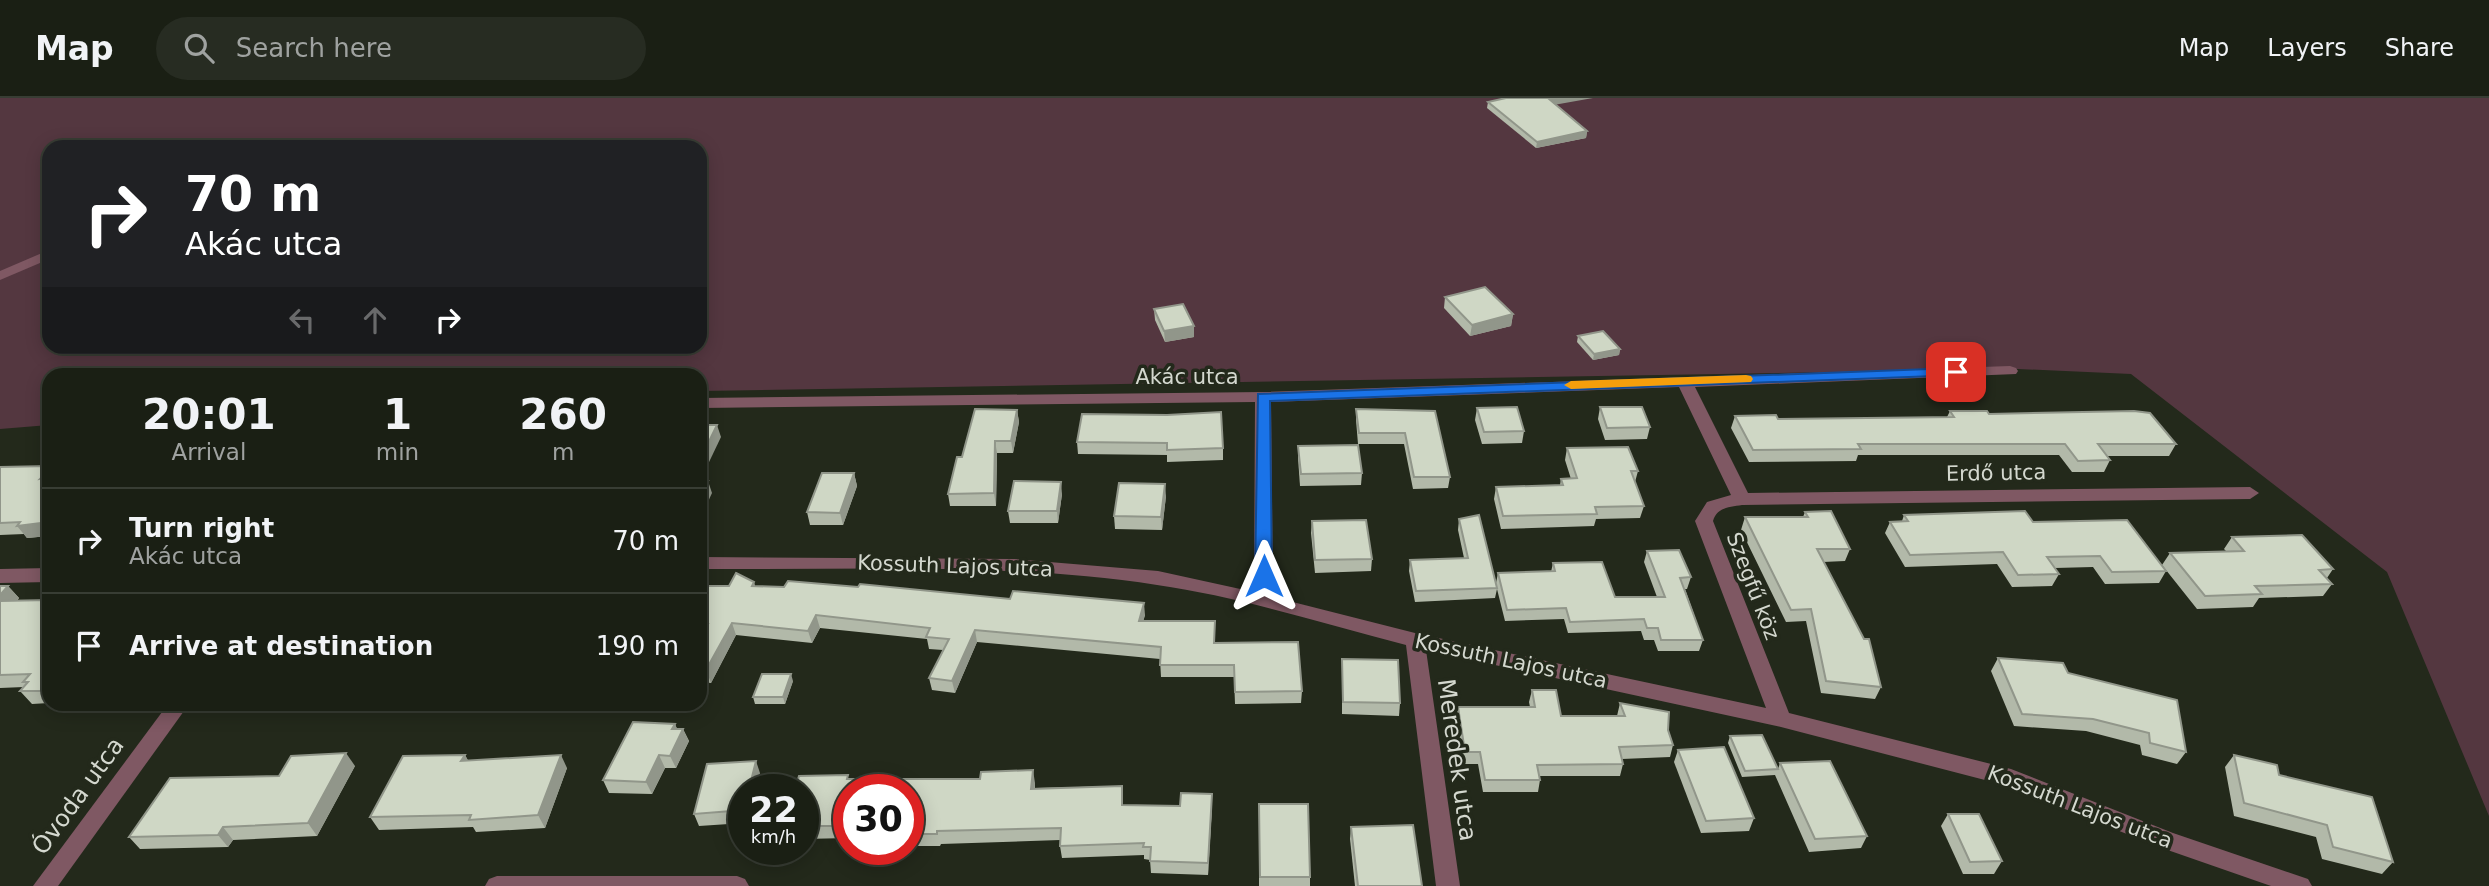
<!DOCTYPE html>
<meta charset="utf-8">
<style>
:root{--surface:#1a1f14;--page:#272c22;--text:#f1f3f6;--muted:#9fa2a0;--line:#383d34}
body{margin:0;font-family:"DejaVu Sans",sans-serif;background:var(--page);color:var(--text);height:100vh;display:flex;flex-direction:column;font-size:26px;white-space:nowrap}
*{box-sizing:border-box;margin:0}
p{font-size:23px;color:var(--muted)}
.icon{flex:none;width:38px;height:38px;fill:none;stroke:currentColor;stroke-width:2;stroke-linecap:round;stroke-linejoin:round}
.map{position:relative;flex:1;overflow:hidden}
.sheet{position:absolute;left:42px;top:270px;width:665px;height:343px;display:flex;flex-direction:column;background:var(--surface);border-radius:21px;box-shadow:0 4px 18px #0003,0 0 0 2px var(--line)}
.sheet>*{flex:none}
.top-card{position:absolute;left:42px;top:42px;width:665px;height:214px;border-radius:21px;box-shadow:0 4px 18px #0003,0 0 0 2px var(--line);background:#202124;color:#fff;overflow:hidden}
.speed{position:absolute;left:728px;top:676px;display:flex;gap:14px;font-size:35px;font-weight:700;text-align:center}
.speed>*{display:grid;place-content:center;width:91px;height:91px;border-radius:50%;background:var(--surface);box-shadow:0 4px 18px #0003,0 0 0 2px var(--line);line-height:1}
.speed small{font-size:18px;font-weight:400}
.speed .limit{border:10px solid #d22;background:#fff;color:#111}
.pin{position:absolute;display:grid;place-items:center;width:60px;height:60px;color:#fff;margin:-30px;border-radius:14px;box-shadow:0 4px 10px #0006}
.me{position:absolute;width:77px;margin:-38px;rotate:0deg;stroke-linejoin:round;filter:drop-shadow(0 0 5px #0008)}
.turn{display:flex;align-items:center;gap:24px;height:147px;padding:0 28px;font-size:32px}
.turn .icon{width:91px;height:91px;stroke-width:2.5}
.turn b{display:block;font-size:49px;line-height:60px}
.lanes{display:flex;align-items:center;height:66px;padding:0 28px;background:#0003;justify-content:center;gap:35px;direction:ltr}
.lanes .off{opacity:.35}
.eta{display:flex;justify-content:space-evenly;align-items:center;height:119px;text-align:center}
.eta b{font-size:42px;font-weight:800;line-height:49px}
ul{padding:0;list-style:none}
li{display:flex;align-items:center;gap:21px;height:105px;padding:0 28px;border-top:2px solid var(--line)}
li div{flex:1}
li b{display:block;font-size:26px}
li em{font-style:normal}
header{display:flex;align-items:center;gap:42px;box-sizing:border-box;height:98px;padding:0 35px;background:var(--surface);border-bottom:2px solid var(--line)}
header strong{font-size:33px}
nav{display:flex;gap:38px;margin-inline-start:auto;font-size:24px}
.search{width:490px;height:63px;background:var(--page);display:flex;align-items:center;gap:18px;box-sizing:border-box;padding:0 24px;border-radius:38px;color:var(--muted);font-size:26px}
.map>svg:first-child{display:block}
</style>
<header>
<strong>Map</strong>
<div class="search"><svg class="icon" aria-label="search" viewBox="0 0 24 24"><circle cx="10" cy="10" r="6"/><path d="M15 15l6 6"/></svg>Search here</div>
<nav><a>Map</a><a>Layers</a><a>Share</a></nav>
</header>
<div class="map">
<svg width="2489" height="788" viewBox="0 0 2489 788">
<rect width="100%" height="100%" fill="#23291b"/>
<path fill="#543740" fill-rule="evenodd" d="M0,0H2489V718L2387,474L2131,276L2018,271L700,293V276H49V327L0,331ZM49,49H700V248H49Z"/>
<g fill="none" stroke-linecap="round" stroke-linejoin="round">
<g fill="#7f5863" fill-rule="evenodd">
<polygon points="42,155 49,159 47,162 0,182 0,173"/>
<path d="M2010,268L2016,270L2018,273L2016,276L1695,289L1748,395L2250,389L2259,395L2250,401L1742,407C1730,409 1717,409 1713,423L1789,615L2011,671L2173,735L2308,781L2312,788H2271L2159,749L2008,688L1781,629L1426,552L1460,788H1436L1406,547C1324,526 1241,499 1157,487C1007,464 852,472 700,471V459L1014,461L1158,473L1254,494L1255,304L700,310V300L1263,294ZM1679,289L1731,397L1707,404L1695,423L1766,610L1415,535L1273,499L1271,304Z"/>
<polygon points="49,470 49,484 0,485 0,471"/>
<polygon points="168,606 189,606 58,788 33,788"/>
<polygon points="497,778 737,778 745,781 749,788 485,788 489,781"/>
</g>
</g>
<g fill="#b2b9a9">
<polygon points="1488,4 1555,6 1587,33 1586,40 1536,50 1487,10"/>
<polygon points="1445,199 1513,216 1511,228 1470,238 1444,210"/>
<polygon points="1154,211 1194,239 1165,244 1155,222"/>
<polygon points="1578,238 1620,251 1619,257 1593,262 1577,244"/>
<polygon points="1600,309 1650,329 1647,341 1605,342 1598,321"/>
<polygon points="1477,310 1524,333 1522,345 1482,346 1475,322"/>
<polygon points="1356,311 1435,313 1450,379 1448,390 1413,391 1404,346 1358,346 1356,322"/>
<polygon points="1017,312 1019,324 1013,355 997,355 996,408 950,408 948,396 962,359"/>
<polygon points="1950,313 1989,316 2176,346 2169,358 2107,358 2110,362 2104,374 2072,374 2059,357 1858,357 1856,363 1749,364 1731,330 1735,318 1778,321 1947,319"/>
<polygon points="1082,316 1223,350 1223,362 1167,364 1167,357 1078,356 1077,344"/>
<polygon points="1298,348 1362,375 1361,387 1300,388 1298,360"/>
<polygon points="1567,350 1638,373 1635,384 1644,408 1640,420 1596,421 1594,428 1501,431 1494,401 1496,389 1560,387 1561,381 1571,381 1565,362"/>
<polygon points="0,369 49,372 49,438 27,440 24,436 0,437"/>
<polygon points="854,375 857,388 843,427 810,427 807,414"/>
<polygon points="1062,396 1058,425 1010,425 1008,413"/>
<polygon points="1166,398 1162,432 1115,431 1114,418"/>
<polygon points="1805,414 1850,451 1845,463 1823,464 1881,589 1875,601 1821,595 1806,523 1786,524 1741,432 1745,419 1803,419"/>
<polygon points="1904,417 2033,424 2166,473 2159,485 2105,486 2093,469 2055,470 2059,476 2052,488 2012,489 1997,466 1905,469 1885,435 1890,424 1902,423"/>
<polygon points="1459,421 1496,485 1498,475 1551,474 1553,465 1615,499 1657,499 1644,464 1647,453 1691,479 1687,491 1685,491 1703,542 1699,553 1658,553 1654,542 1644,542 1641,533 1568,535 1564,521 1505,523 1497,491 1495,500 1415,504 1409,473 1410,462 1464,460 1458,432"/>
<polygon points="1312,423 1372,461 1371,473 1315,475 1311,435"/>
<polygon points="2232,439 2333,471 2327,480 2332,486 2323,498 2259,500 2253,509 2197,511 2162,467 2170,455 2226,453 2224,451"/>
<polygon points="754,484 755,488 1145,517 1143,523 1215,545 1302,593 1301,605 1235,606 1234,579 1161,579 1160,561 977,544 955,595 932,592 929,580 943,552 929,551 927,541 820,530 812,545 736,537 711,585 700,584 700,540 701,537 700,537 700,488 729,488"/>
<polygon points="0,488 8,488 19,500 17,503 49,502 49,605 32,606 20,593 24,589 0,590"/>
<polygon points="1998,560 2068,575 2186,654 2177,666 2142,657 2140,647 2086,633 2014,628 1991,573"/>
<polygon points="1342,561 1400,605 1399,618 1342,616"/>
<polygon points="793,583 785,606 755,606 753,599"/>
<polygon points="1532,592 1561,618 1617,618 1620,605 1668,632 1673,647 1670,659 1622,661 1623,666 1620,678 1540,678 1540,682 1538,694 1483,694 1478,666 1463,666 1456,621 1458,609 1530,609 1529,604"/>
<polygon points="675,626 677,631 683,631 689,643 676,670 665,670 652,696 609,695 603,682"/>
<polygon points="1730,638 1778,671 1780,665 1867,738 1861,750 1809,754 1775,677 1742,679 1728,645"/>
<polygon points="1678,652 1754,720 1749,733 1701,735 1674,664"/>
<polygon points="465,657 468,663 567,670 545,730 476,734 473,729 379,732 370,719"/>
<polygon points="2234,657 2279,677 2393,764 2382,776 2322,761 2316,739 2234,718 2225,669"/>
<polygon points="355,668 317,738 233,742 228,749 140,751 129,739 279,678"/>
<polygon points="760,675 744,691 744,725 699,728 694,716"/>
<polygon points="850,681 1035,685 1035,690 1122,688 1123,707 1212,708 1208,777 1151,775 1150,762 1144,761 1144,757 1062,760 1060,748 1060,742 941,746 940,748 908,748 908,691 849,691 849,740 803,741 803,691"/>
<polygon points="1259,706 1310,779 1310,788 1259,788"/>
<polygon points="1948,716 2002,763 1994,776 1963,776 1941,728"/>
<polygon points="1351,729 1422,788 1355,788 1350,741"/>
</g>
<g fill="#91968a">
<polygon points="1556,0 1593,0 1548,8 1549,1"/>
<polygon points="1587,33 1586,40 1536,50 1537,44"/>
<polygon points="1513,216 1511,228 1470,238 1472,227"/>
<polygon points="1194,228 1194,239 1165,244 1164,233"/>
<polygon points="1620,251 1619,257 1593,262 1594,256"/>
<polygon points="1017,312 1019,324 1013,355 1011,343"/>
<polygon points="717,327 721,339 700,383 700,362"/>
<polygon points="995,343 997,355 996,408 994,395"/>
<polygon points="49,372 49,392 40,381"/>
<polygon points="854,375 857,388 843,427 840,415"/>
<polygon points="708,383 712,395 700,421 700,400"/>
<polygon points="1061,384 1062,396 1058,425 1057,413"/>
<polygon points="1165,386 1166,398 1162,432 1161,419"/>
<polygon points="49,424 49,438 27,440 17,428"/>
<polygon points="8,488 19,500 5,516 0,510 0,497"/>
<polygon points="1144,505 1145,517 1140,535 1139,523"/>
<polygon points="816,517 820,530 812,545 808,533"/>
<polygon points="732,525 736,537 711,585 706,572"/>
<polygon points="975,532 977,544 955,595 952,583"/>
<polygon points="791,576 793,583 785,606 783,599"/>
<polygon points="675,626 680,638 683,631 689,643 676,670 670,658 672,631"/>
<polygon points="346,655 355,668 317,738 308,725"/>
<polygon points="465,657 472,669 461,663"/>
<polygon points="561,657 567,670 545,730 538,717"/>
<polygon points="659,657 665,670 652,696 646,684"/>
<polygon points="756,663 760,675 757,691 749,691"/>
<polygon points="1033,672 1035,685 1034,703 1031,691"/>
<polygon points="1212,696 1212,708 1208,777 1208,765"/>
<polygon points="223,729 233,742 228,749 218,737"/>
</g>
<g fill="#cfd7c5" stroke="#91968a" stroke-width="2">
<polygon points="1506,0 1556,0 1549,1 1587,33 1537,44 1488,4"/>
<polygon points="1485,189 1513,216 1472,227 1445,199"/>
<polygon points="1183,206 1194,228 1164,233 1154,211"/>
<polygon points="1603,233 1620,251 1594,256 1578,238"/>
<polygon points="1517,309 1524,333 1484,334 1477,310"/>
<polygon points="1600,309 1642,309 1650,329 1607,330"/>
<polygon points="975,311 1017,312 1011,343 995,343 994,395 948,396 957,359 962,359"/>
<polygon points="1356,311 1435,313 1450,379 1414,379 1405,335 1359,335"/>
<polygon points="1950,313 1987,313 1989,316 2134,313 2150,315 2176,346 2098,346 2110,362 2078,363 2065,346 1858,346 1861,351 1753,352 1735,318 1776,317 1778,321 1954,319"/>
<polygon points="1221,314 1223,350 1167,352 1167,345 1077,344 1082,316 1167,317"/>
<polygon points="700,327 717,327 700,362"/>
<polygon points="1358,347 1362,375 1301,376 1298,348"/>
<polygon points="1628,349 1638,373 1631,373 1644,408 1595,409 1597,416 1503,418 1496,389 1563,387 1561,381 1577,380 1567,350"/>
<polygon points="49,368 49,372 40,381 49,380 49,424 17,428 20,424 0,425 0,369"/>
<polygon points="822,375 854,375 840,415 807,414"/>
<polygon points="700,383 708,383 700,400"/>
<polygon points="1014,383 1061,384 1057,413 1008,413"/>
<polygon points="1119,385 1165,386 1161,419 1114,418"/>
<polygon points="1831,413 1850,451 1817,451 1864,541 1869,541 1881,589 1826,583 1811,511 1791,512 1745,419 1808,419 1805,414"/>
<polygon points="2025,413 2033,424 2127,422 2166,473 2112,474 2100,458 2047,459 2059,476 2018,477 2003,454 1910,457 1890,424 1908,423 1904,417"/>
<polygon points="1479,417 1497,490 1416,493 1410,462 1468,460 1459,421"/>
<polygon points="1366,422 1372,461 1315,462 1312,423"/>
<polygon points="2302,437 2333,471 2319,472 2332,486 2255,488 2262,496 2205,498 2170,455 2244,453 2232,439"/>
<polygon points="1679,452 1691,479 1680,480 1703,542 1661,542 1658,530 1647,530 1644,521 1570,524 1566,510 1507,512 1498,475 1555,473 1553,465 1602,464 1615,499 1665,499 1647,453"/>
<polygon points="736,475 754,484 752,488 784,489 788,483 858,489 860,486 1010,501 1013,493 1144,505 1139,523 1215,523 1214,545 1298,544 1302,593 1235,594 1234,567 1160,567 1161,549 975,532 952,583 929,580 949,541 926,539 930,530 816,517 808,533 732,525 706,572 700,572 700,540 708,526 700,525 700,488 729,488"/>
<polygon points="0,488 8,488 0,497"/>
<polygon points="49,502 49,593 20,593 28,584 23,584 30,576 0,577 0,503"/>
<polygon points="1998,560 2063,565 2068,575 2177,602 2186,654 2150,645 2149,635 2093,621 2022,616"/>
<polygon points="1342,561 1398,562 1400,605 1343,604"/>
<polygon points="762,576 791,576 783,599 753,599"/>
<polygon points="1532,592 1556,592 1561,618 1625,618 1620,605 1669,614 1668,632 1673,647 1619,649 1623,666 1537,667 1540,682 1485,682 1480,654 1465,654 1458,609 1535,609"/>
<polygon points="633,624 675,626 672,631 683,631 670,658 659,657 646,684 603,682"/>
<polygon points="1762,637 1778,671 1745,673 1730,638"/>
<polygon points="1724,649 1754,720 1706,723 1678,652"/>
<polygon points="346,655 308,725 223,729 218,737 129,739 170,680 279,678 291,658"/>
<polygon points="465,657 461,663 561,657 538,717 469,722 471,717 370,719 403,658"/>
<polygon points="2234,657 2277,667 2279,677 2372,699 2393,764 2333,749 2327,727 2244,705"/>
<polygon points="756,663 749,691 744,691 744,712 694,716 707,666"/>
<polygon points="1830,663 1867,738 1815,741 1780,665"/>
<polygon points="1033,672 1031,691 1122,688 1122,707 1180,708 1181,695 1212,696 1208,765 1150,763 1151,749 1143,749 1144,745 1060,748 1061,730 937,733 937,736 908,736 908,691 849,691 849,728 803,728 803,691 795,691 799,678 848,677 847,681 980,681 981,674"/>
<polygon points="1259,706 1308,706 1310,779 1260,779"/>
<polygon points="1948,716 1979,716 2002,763 1970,764"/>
<polygon points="1413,727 1422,788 1358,788 1351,729"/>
</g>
<polygon fill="#1a73e8" stroke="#114b97" stroke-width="2" points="1956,270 1963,274 1961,277 1270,303 1272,478 1264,484 1255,478 1258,296"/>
<polygon fill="#f59e0b" points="1746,277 1751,278 1753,281 1751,284 1571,291 1564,287 1571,283"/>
<g text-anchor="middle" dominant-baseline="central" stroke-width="7" stroke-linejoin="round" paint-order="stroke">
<g font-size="21" fill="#d4d8cf" stroke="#23291b">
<text x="1187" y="279">Akác utca</text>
<text transform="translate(1996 375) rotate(-1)">Erdő utca</text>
<text transform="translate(955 468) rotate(2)">Kossuth Lajos utca</text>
<text transform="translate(1753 488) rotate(69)">Szegfű köz</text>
<text transform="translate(1511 563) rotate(12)">Kossuth Lajos utca</text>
<text transform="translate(2080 709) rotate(21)">Kossuth Lajos utca</text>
</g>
<g font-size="24" fill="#d4d8cf" stroke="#23291b">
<text transform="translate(1457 662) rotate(82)">Meredek utca</text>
<text transform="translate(78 698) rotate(-54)">Óvoda utca</text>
</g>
</g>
</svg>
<div class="speed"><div>22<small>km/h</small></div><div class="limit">30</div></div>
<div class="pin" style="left:1956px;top:274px;background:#d93025"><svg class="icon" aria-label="arrive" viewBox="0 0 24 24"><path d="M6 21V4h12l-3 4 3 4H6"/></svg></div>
<svg class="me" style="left:1264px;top:478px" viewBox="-20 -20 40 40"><path d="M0-17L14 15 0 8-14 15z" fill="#1a73e8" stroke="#fff" stroke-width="4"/></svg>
<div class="top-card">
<div class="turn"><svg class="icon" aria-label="right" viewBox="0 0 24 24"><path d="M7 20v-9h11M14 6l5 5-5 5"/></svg><div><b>70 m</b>Akác utca</div></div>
<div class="lanes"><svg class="icon off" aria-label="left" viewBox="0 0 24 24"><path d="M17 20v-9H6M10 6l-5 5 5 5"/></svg><svg class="icon off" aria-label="ahead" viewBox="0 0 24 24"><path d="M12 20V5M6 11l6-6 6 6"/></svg><svg class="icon" aria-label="right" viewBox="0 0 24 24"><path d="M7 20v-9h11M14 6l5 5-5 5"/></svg></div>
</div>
<section class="sheet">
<div class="eta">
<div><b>20:01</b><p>Arrival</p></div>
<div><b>1</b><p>min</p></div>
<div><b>260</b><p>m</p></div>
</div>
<ul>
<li><svg class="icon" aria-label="right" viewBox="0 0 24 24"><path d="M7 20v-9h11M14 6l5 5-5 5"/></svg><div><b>Turn right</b><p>Akác utca</p></div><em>70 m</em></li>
<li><svg class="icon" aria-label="arrive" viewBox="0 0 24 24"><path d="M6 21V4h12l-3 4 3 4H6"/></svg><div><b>Arrive at destination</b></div><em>190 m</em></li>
</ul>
</section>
</div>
